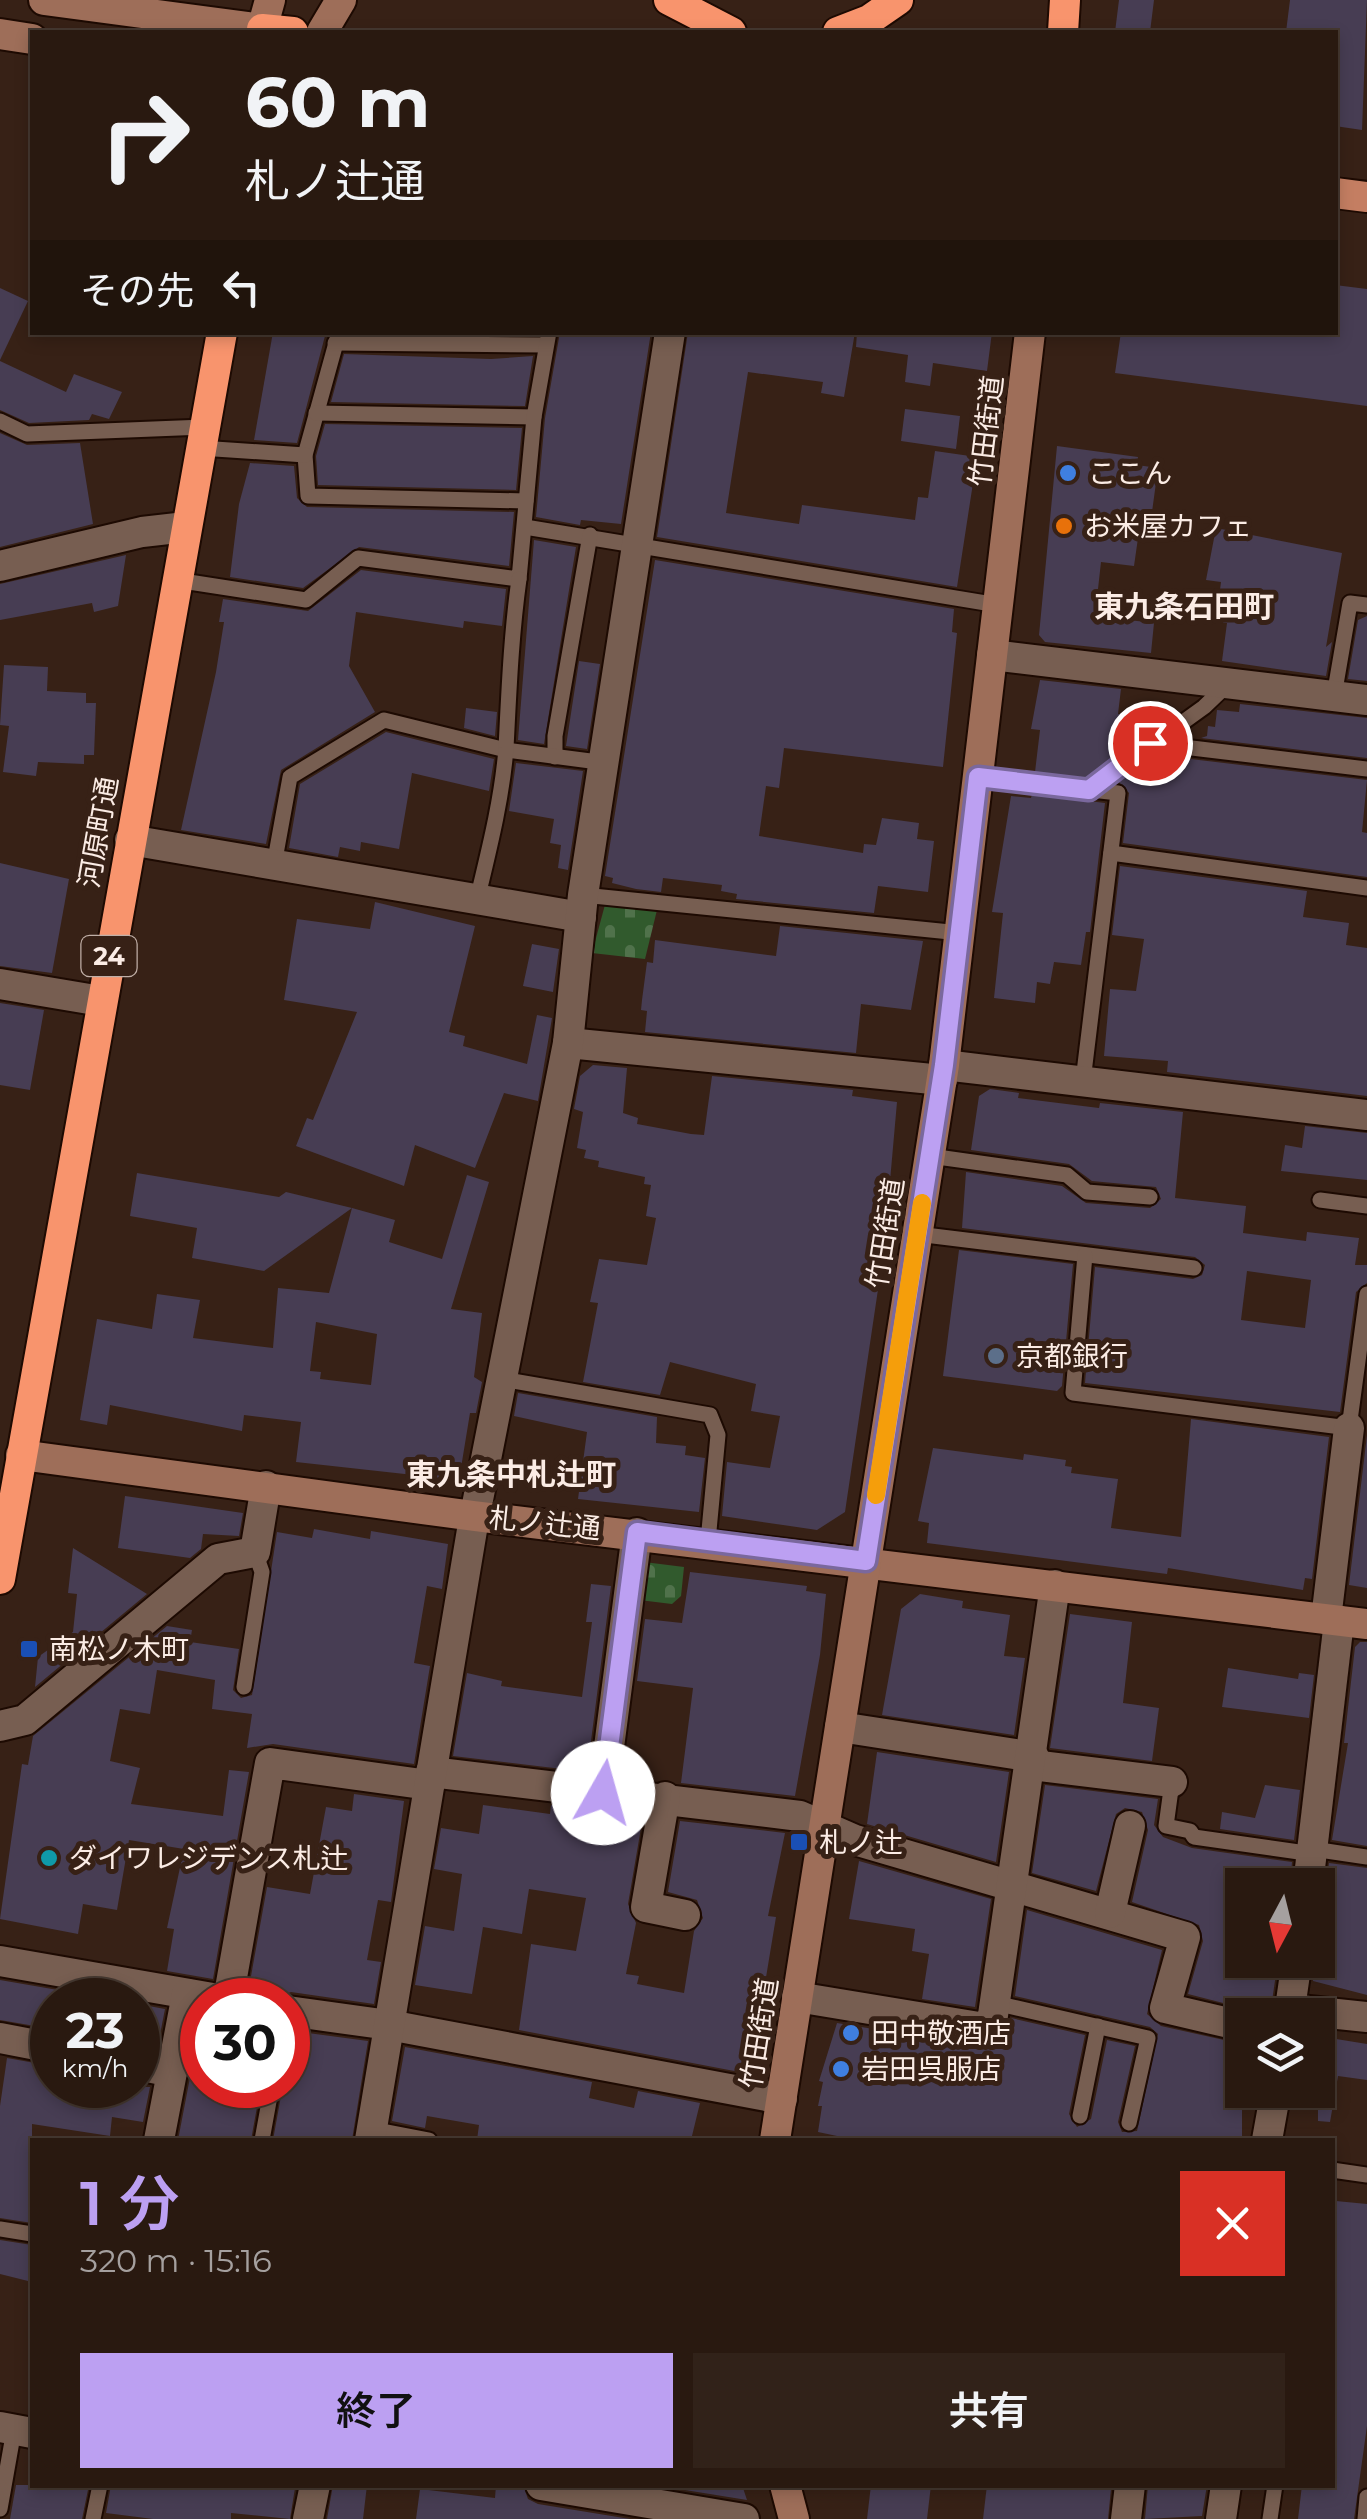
<!DOCTYPE html>
<html lang="ja">
<meta charset="utf-8">
<style>
:root{--surface:#291910;--page:#312219;--text:#f1f3f6;--muted:#a5a09f;--line:#453830;--accent:#bca0f2}
body{margin:0;font-family:Montserrat,"Noto Sans JP",sans-serif;background:var(--page);color:var(--text);height:100vh;display:flex;flex-direction:column;font-size:38px;white-space:nowrap}
*{box-sizing:border-box;margin:0}
p{font-size:32px;color:var(--muted)}
.icon{flex:none;width:55px;height:55px;fill:none;stroke:currentColor;stroke-width:2;stroke-linecap:round;stroke-linejoin:round}
.map{position:relative;flex:1;overflow:hidden}
.panel{position:absolute;left:30px;top:2138px;width:1305px;height:350px;display:flex;flex-direction:column;background:var(--surface);border-radius:0px;box-shadow:0 5px 15px #0003,0 0 0 2px var(--line)}
.panel>*{flex:none}
.top-card{position:absolute;left:30px;top:30px;width:1308px;height:305px;border-radius:0px;box-shadow:0 5px 15px #0003,0 0 0 2px var(--line);background:#291910;color:var(--text);overflow:hidden}
.needle{width:65px;rotate:187deg}
.buttons{position:absolute;left:1225px;top:1868px;display:grid;gap:20px}
.buttons a{display:grid;place-items:center;width:110px;height:110px;border-radius:0px;background:var(--surface);box-shadow:0 5px 15px #0003,0 0 0 2px var(--line);font-size:50px}
.speed{position:absolute;left:30px;top:1978px;display:flex;gap:20px;font-size:50px;font-weight:700;text-align:center}
.speed>*{display:grid;place-content:center;width:130px;height:130px;border-radius:50%;background:var(--surface);box-shadow:0 5px 15px #0003,0 0 0 2px var(--line);line-height:1}
.speed small{font-size:25px;font-weight:400}
.speed .limit{border:15px solid #d22;background:#fff;color:#111}
.pin{position:absolute;display:grid;place-items:center;width:85px;height:85px;color:#fff;margin:-42px;border:5px solid #fff;border-radius:50%;box-shadow:0 2px 10px #0007}
.me{position:absolute;width:110px;margin:-55px;rotate:7deg;stroke-linejoin:round;filter:drop-shadow(0 0 8px #0008)}
.turn{display:flex;align-items:center;gap:35px;height:210px;padding:0 50px;font-size:45px}
.turn .icon{width:130px;height:130px;stroke-width:2.5}
.turn b{display:block;font-size:70px;line-height:85px}
.then{display:flex;align-items:center;height:95px;padding:0 50px;background:#0003;gap:20px;font-size:38px}
.round{display:grid;place-items:center;flex:none;width:105px;height:105px;border-radius:0px;background:var(--page)}
.summary{display:flex;align-items:center;justify-content:space-between;height:170px;padding:0 50px}
h1{font-size:60px;font-weight:600;line-height:75px;color:var(--accent)}
.button{display:flex;gap:20px;margin-top:auto;padding:20px 50px}
.button a{flex:1;height:115px;border-radius:0px;background:var(--accent);color:#111;font-size:40px;font-weight:600;line-height:115px;text-align:center}
.button a+a{background:var(--page);color:var(--text)}
.map>svg:first-child{display:block}
</style>
<div class="map">
<svg width="1367" height="2519" viewBox="0 0 1367 2519">
<defs>
<pattern id="cemetery-stones" width="16" height="16" patternUnits="userSpaceOnUse" patternTransform="scale(2.5)"><rect width="16" height="16" fill="#315a2d"/><path d="M2 7V4a2 2 0 0 1 4 0v3zM10 15v-3a2 2 0 0 1 4 0v3z" fill="#50724b"/></pattern>
</defs>
<rect width="100%" height="100%" fill="#372116"/>
<g fill="url(#cemetery-stones)">
<polygon points="606,901 657,910 645,959 592,953"/>
<polygon points="636,1561 684,1567 681,1596 672,1604 631,1599"/>
</g>
<g fill="#473d53" fill-rule="evenodd">
<polygon points="1119,0 1154,0 1150,32 1115,32"/>
<polygon points="1290,0 1367,0 1362,130 1335,126 1335,32 1286,32"/>
<polygon points="1335,285 1367,289 1367,406 1115,373 1121,332 1335,332"/>
<polygon points="0,288 28,301 0,360"/>
<polygon points="273,332 326,332 297,443 254,440"/>
<polygon points="560,332 651,332 621,524 581,520 580,525 536,517 545,418"/>
<polygon points="688,332 855,332 844,397 821,393 823,382 748,372 726,513 799,524 802,505 915,520 918,497 928,498 935,451 977,457 957,587 657,537"/>
<polygon points="857,332 992,332 987,371 933,363 930,386 905,382 908,355 856,347"/>
<polygon points="344,354 491,359 533,356 525,406 331,402"/>
<polygon points="0,361 66,392 74,374 122,392 109,419 92,414 89,420 29,423 0,410"/>
<polygon points="905,409 960,416 956,449 901,441"/>
<polygon points="325,424 522,428 516,490 318,485 316,456"/>
<polygon points="0,433 27,445 80,443 93,524 0,547"/>
<polygon points="1057,446 1138,457 1137,465 1158,468 1152,512 1142,510 1134,566 1101,562 1095,616 1154,623 1151,653 1045,642 1039,635"/>
<polygon points="250,463 294,466 297,498 307,507 514,512 509,566 359,547 303,588 230,577 239,504"/>
<polygon points="1216,528 1342,553 1326,647 1332,642 1326,676 1222,661 1227,623 1216,622 1221,582 1206,580"/>
<polygon points="534,540 576,547 544,744 518,740"/>
<polygon points="126,555 118,606 94,612 92,603 0,620 0,584"/>
<polygon points="655,560 954,609 952,632 957,633 943,767 784,748 779,788 766,786 759,836 863,853 864,844 876,845 882,818 919,823 917,839 934,841 928,892 878,886 874,913 736,899 737,894 721,891 722,885 663,878 661,892 636,889 612,883 613,878 605,876"/>
<polygon points="361,570 506,589 502,626 464,621 463,628 356,612 349,666 375,712 281,770 266,844 181,830 216,672 224,622 219,622 223,599 308,611"/>
<polygon points="1367,616 1367,681 1348,679 1358,620"/>
<polygon points="579,661 600,664 587,749 566,746"/>
<polygon points="4,665 48,667 47,691 86,693 86,703 96,703 94,755 84,755 84,764 38,762 36,776 3,772 9,726 0,725"/>
<polygon points="1040,680 1121,689 1118,714 1148,717 1146,733 1086,778 1035,772 1040,730 1031,729"/>
<polygon points="1240,704 1367,718 1367,758 1201,738 1207,736 1208,726 1215,727 1217,710 1239,712"/>
<polygon points="466,708 497,712 495,736 464,728"/>
<polygon points="386,732 494,759 489,791 412,773 399,849 361,842 360,851 340,847 338,857 289,848 300,784"/>
<polygon points="1157,755 1367,780 1362,832 1367,833 1367,877 1123,843 1129,793 1119,782"/>
<polygon points="516,763 583,771 568,870 558,868 561,845 550,843 554,819 509,811"/>
<polygon points="1032,794 1105,803 1090,932 1086,932 1081,965 1054,962 1050,984 1037,982 1035,1003 994,998 1003,913 992,912 1011,796 1031,798"/>
<polygon points="0,863 69,879 52,973 0,966"/>
<polygon points="1120,866 1307,891 1303,917 1349,923 1346,945 1367,948 1367,1096 1167,1072 1168,1061 1104,1056 1110,989 1136,991 1144,939 1112,935"/>
<polygon points="375,902 475,926 449,1032 465,1036 463,1046 527,1064 537,1015 552,1018 538,1101 504,1093 475,1168 415,1145 404,1186 296,1146 307,1118 313,1120 357,1012 284,1000 297,919 370,929"/>
<polygon points="780,926 923,941 911,1010 861,1004 856,1053 645,1032 647,1011 641,1010 642,1000 647,962 653,963 655,940 776,956"/>
<polygon points="532,944 559,949 553,992 523,986"/>
<polygon points="0,1003 44,1010 30,1090 0,1085"/>
<polygon points="593,1065 627,1068 623,1113 638,1118 637,1124 691,1134 704,1135 712,1076 853,1090 852,1096 897,1102 884,1249 845,1512 817,1530 722,1516 727,1462 770,1468 780,1416 751,1411 756,1384 670,1362 660,1395 583,1382 598,1303 590,1302 599,1259 647,1265 656,1218 646,1216 651,1185 644,1184 645,1177 598,1167 599,1161 584,1158 586,1150 577,1148 583,1112 574,1109 580,1076"/>
<path d="M990,1089L1019,1093L1018,1098L1099,1108L1100,1103L1183,1112L1175,1198L1246,1206L1243,1233L1306,1241L1307,1232L1359,1238L1355,1265H1367V1283L1356,1292L1340,1412L1085,1383L1095,1267L1193,1279L1202,1275L1205,1265L1195,1257L962,1228L966,1172L1062,1186L1086,1203L1150,1208L1161,1199L1156,1187L1092,1181L1069,1164L971,1150L979,1096ZM1247,1271L1311,1280L1305,1328L1241,1320Z"/>
<polygon points="1305,1126 1367,1133 1367,1180 1281,1171 1285,1145 1302,1148"/>
<polygon points="137,1173 279,1197 286,1192 352,1208 264,1271 192,1258 197,1228 130,1216"/>
<path d="M467,1175L489,1182L451,1309L482,1313L474,1377L482,1382L476,1413H470L459,1480L296,1462L301,1422L244,1415L242,1431L110,1405L107,1425L80,1420L97,1319L152,1329L157,1294L200,1300L193,1338L273,1348L278,1288L329,1293L352,1208L395,1220L389,1242L442,1259ZM316,1322L377,1334L371,1385L320,1379L321,1372L310,1371Z"/>
<polygon points="959,1250 1073,1264 1062,1386 1057,1391 943,1376"/>
<polygon points="518,1393 657,1417 656,1443 686,1446 685,1455 705,1458 699,1512 578,1499 587,1432 514,1416"/>
<polygon points="1191,1419 1329,1437 1312,1579 1305,1578 1303,1590 1168,1568 1167,1574 927,1543 929,1523 918,1521 933,1448 1023,1460 1024,1454 1066,1460 1065,1466 1072,1467 1071,1473 1118,1479 1111,1528 1181,1537"/>
<polygon points="1367,1435 1367,1588 1349,1585"/>
<polygon points="125,1496 243,1513 239,1536 203,1534 201,1549 190,1558 118,1548"/>
<polygon points="314,1529 370,1539 371,1531 448,1544 442,1589 427,1586 414,1663 430,1666 414,1764 273,1744 247,1748 252,1714 212,1709 215,1680 157,1670 150,1714 120,1709 110,1761 140,1768 131,1804 223,1816 229,1770 249,1772 213,1979 167,1971 174,1929 167,1928 184,1849 129,1840 117,1910 83,1904 78,1934 0,1919 22,1764 28,1765 33,1736 167,1626 192,1630 190,1642 239,1649 233,1690 241,1698 252,1695 277,1532 312,1538"/>
<polygon points="73,1548 147,1594 35,1687 38,1657 73,1632 77,1594 68,1593"/>
<polygon points="690,1572 807,1586 806,1591 826,1594 820,1655 795,1796 681,1783 693,1688 637,1681 645,1619 682,1623"/>
<polygon points="591,1584 611,1586 587,1772 453,1756 467,1673 502,1681 501,1686 582,1697 592,1622 586,1622"/>
<polygon points="920,1594 963,1601 962,1608 1010,1615 1004,1656 1025,1658 1014,1735 882,1715 901,1609"/>
<polygon points="1070,1614 1132,1622 1123,1703 1159,1708 1152,1761 1050,1748"/>
<polygon points="1360,1642 1367,1642 1367,1846 1332,1840 1348,1743 1344,1743 1355,1647"/>
<polygon points="1228,1668 1298,1679 1299,1673 1314,1675 1309,1718 1222,1707"/>
<polygon points="877,1752 1009,1772 996,1862 867,1824"/>
<polygon points="1045,1785 1158,1799 1154,1825 1163,1837 1192,1848 1292,1862 1290,1885 1242,1885 1242,1968 1268,1971 1269,1960 1278,1960 1270,2015 1188,1994 1203,1941 1199,1925 1132,1902 1148,1830 1142,1812 1125,1808 1116,1814 1096,1891 1032,1873"/>
<polygon points="1265,1785 1300,1790 1294,1840 1220,1829 1222,1812 1255,1818"/>
<polygon points="354,1794 404,1801 391,1902 378,1900 367,1960 381,1962 374,2004 291,1992 275,1998 248,1993 267,1887 310,1894 326,1807 352,1811"/>
<polygon points="483,1805 550,1814 551,1805 643,1816 628,1904 636,1923 626,1974 639,1976 637,1984 684,1993 694,1931 703,1918 697,1900 668,1892 680,1821 785,1833 768,1916 776,1917 750,2074 519,2030 531,1944 576,1951 586,1898 529,1889 522,1934 483,1927 472,1994 415,1985 425,1926 454,1931 462,1874 434,1869 441,1828 479,1834"/>
<polygon points="859,1861 991,1899 975,2007 922,1999 929,1954 912,1951 915,1929 849,1919"/>
<polygon points="1329,1863 1367,1868 1367,1995 1313,1981 1318,1901 1326,1888"/>
<polygon points="1027,1910 1162,1950 1147,2014 1161,2026 1242,2044 1242,2140 856,2140 818,2132 822,2106 818,2106 823,2082 819,2081 837,2023 989,2048 1006,2040 1011,2018 1085,2035 1069,2114 1077,2127 1091,2119 1107,2040 1135,2046 1118,2122 1122,2132 1137,2131 1158,2034 1150,2027 1015,1996"/>
<polygon points="0,1980 110,1999 110,2000 52,2000 52,2029 0,2020"/>
<polygon points="138,2004 165,2009 157,2050 138,2047"/>
<polygon points="202,2015 202,2085 261,2085 251,2140 178,2140"/>
<polygon points="293,2031 368,2041 352,2140 308,2136 308,2140 273,2140 283,2085 288,2085"/>
<polygon points="1330,2038 1367,2044 1367,2080 1338,2076 1330,2122 1318,2121 1318,2039"/>
<polygon points="405,2047 592,2082 589,2098 634,2108 638,2091 700,2103 691,2140 477,2140 479,2125 427,2116 425,2128 392,2121"/>
<polygon points="7,2058 52,2066 52,2085 150,2087 143,2122 112,2117 110,2136 32,2124 32,2223 0,2218 0,2106"/>
<polygon points="1336,2201 1367,2204 1367,2426 1354,2519 1298,2519 1302,2485 1332,2485"/>
<polygon points="0,2240 32,2245 32,2282 0,2274"/>
<polygon points="16,2485 89,2485 82,2519 10,2519"/>
<polygon points="111,2485 273,2485 295,2488 290,2519 231,2513 231,2519 153,2519 106,2513"/>
<polygon points="333,2485 367,2485 363,2519 327,2519"/>
<polygon points="496,2485 523,2485 528,2499 538,2504 630,2519 416,2519 420,2489 495,2498"/>
<polygon points="654,2485 743,2488 747,2500"/>
<polygon points="871,2485 931,2485 927,2519 867,2519"/>
<polygon points="987,2485 1111,2489 1108,2519 983,2519"/>
<polygon points="1148,2485 1207,2485 1202,2516 1145,2519"/>
</g>
<g fill="none" stroke-linecap="round" stroke-linejoin="round">
<defs>
<g id="lane">
<polyline points="339,332 305,455 308,496 526,501"/>
<polyline points="335,343 546,345"/>
<polyline points="316,413 534,417"/>
<polyline points="0,421 27,434 204,427"/>
<polyline points="200,448 305,455"/>
<polyline points="525,527 998,605"/>
<polyline points="176,580 306,600 358,558 519,579 534,417 549,332"/>
<polyline points="1334,696 1350,603 1367,605"/>
<polyline points="1150,743 1367,769"/>
<polyline points="555,757 555,736 590,535"/>
<polyline points="978,777 1118,793 1083,1081"/>
<polyline points="1089,790 1204,707 1228,684"/>
<polyline points="1111,853 1367,888"/>
<polyline points="274,865 290,777 384,720 506,750 606,763"/>
<polyline points="583,895 960,933"/>
<path d="M477,900C489,850 502,799 506,748C509,690 511,637 519,579"/>
<polyline points="930,1156 1067,1175 1087,1192 1150,1197"/>
<polyline points="1320,1200 1367,1206"/>
<polyline points="917,1234 1194,1268"/>
<polyline points="1085,1255 1073,1393 1349,1428 1367,1294"/>
<polyline points="501,1379 710,1415 718,1435 708,1541"/>
<polyline points="244,1687 262,1572 255,1552"/>
<polyline points="1172,1782 1166,1826 1190,1831 1194,1837 1313,1854"/>
<polyline points="1313,1849 1367,1857"/>
<polyline points="995,2003 1148,2038 1129,2123"/>
<polyline points="1080,2116 1098,2026"/>
<polyline points="372,2129 429,2140"/>
<polyline points="262,2140 272,2085"/>
<polyline points="1332,2170 1367,2175"/>
<polyline points="0,2229 32,2234"/>
<polyline points="0,2509 14,2430"/>
<polyline points="93,2519 100,2485"/>
<polyline points="1270,2519 1275,2485"/>
<polyline points="1365,2519 1367,2497"/>
</g>
<g id="street">
<polyline points="0,566 142,532 186,527"/>
<polyline points="992,655 1367,700"/>
<polyline points="130,840 581,917"/>
<polyline points="0,984 101,1001"/>
<polyline points="568,1043 942,1080"/>
<polyline points="944,1065 1367,1115"/>
<polyline points="1326,1619 1349,1428"/>
<polyline points="0,1726 25,1720 218,1559 255,1552 266,1486"/>
<polyline points="840,1727 1034,1757"/>
<polyline points="1032,1765 1172,1782"/>
<polyline points="431,1772 800,1816 855,1840 1185,1937 1165,2008 1242,2026"/>
<polyline points="603,1793 637,1533"/>
<polyline points="665,1797 646,1907 685,1915"/>
<polyline points="1308,1885 1339,1621"/>
<polyline points="1110,1913 1130,1826"/>
<polyline points="0,1961 224,2000"/>
<polyline points="797,1997 991,2029 1055,1585"/>
<polyline points="228,2000 270,1763 429,1785"/>
<polyline points="1290,2009 1367,2017"/>
<polyline points="288,2011 389,2025 782,2099"/>
<polyline points="1289,2015 1297,1960"/>
<polyline points="0,2038 52,2048"/>
<polyline points="138,2065 172,2072"/>
<polyline points="159,2140 187,1994"/>
<polyline points="370,2140 472,1530 568,1043 583,895 670,332"/>
<polyline points="1267,2140 1276,2090"/>
<polyline points="0,2427 32,2433"/>
<polyline points="541,2485 744,2519"/>
<polyline points="308,2519 315,2485"/>
<polyline points="1126,2519 1130,2485"/>
<polyline points="1221,2519 1226,2485"/>
</g>
<g id="secondary">
<polyline points="44,0 262,29 270,0"/>
<polyline points="322,32 341,0"/>
<polyline points="0,34 32,39"/>
<polyline points="21,1455 474,1516 1367,1624"/>
<polyline points="775,2140 944,1065 1030,332"/>
<polyline points="785,2485 794,2519"/>
</g>
<polyline id="primary" points="1335,193 1367,197"/>
<g id="highway">
<polyline points="669,0 731,32"/>
<polyline points="262,32 262,29 293,32"/>
<polyline points="838,32 869,20 898,0"/>
<polyline points="1063,32 1065,0"/>
<polyline points="0,1579 222,332"/>
</g>
</defs>
<use href="#lane" stroke="#1d0a02" stroke-width="19"/>
<use href="#street" stroke="#1d0a02" stroke-width="34"/>
<use href="#secondary" stroke="#1d0a02" stroke-width="34"/>
<use href="#primary" stroke="#1d0a02" stroke-width="34"/>
<use href="#highway" stroke="#1d0a02" stroke-width="34"/>
<use href="#lane" stroke="#775e51" stroke-width="15"/>
<use href="#street" stroke="#775e51" stroke-width="30"/>
<use href="#secondary" stroke="#9e6e59" stroke-width="30"/>
<use href="#primary" stroke="#c47e62" stroke-width="30"/>
<use href="#highway" stroke="#f8946d" stroke-width="30"/>
</g>
<g fill="none" stroke-linecap="round" stroke-linejoin="round">
<defs>
<polyline id="route" points="603,1793 637,1532 866,1561 944,1065 978,777 1089,790 1150,743"/>
</defs>
<use href="#route" stroke="#7a689d" stroke-width="25"/>
<use href="#route" stroke="#bca0f2" stroke-width="18"/>
<polyline stroke="#f59e0b" stroke-width="18" points="876,1495 922,1203"/>
</g>
<g fill="#3f7fe0" stroke="#372116" stroke-width="4">
<circle cx="1068" cy="473" r="10"/>
<circle cx="851" cy="2033" r="10"/>
<circle cx="841" cy="2069" r="10"/>
</g>
<circle fill="#e8710a" stroke="#372116" stroke-width="4" cx="1064" cy="526" r="10"/>
<circle fill="#5c6f8a" stroke="#372116" stroke-width="4" cx="996" cy="1356" r="10"/>
<g fill="#1a4fb4" stroke="#372116" stroke-width="4">
<rect x="19" y="1639" width="20" height="20" rx="5"/>
<rect x="789" y="1832" width="20" height="20" rx="5"/>
</g>
<circle fill="#0f9aa8" stroke="#372116" stroke-width="4" cx="49" cy="1858" r="10"/>
<g text-anchor="middle" dominant-baseline="central" stroke-width="10" stroke-linejoin="round" paint-order="stroke">
<rect fill="#372116" stroke="#c0afa7" stroke-width="2.5" x="81.5" y="936" width="55" height="40" rx="8"/>
<g font-size="25" font-weight="bold" fill="#fbece5">
<text x="109" y="956">24</text>
</g>
<g font-size="28" fill="#fbece5" stroke="#372116">
<text transform="translate(986 431) rotate(-83)">竹田街道</text>
<text transform="translate(98 832) rotate(-80)">河原町通</text>
<text transform="translate(885 1233) rotate(-81)">竹田街道</text>
<text transform="translate(545 1523) rotate(6)">札ノ辻通</text>
<text transform="translate(759 2033) rotate(-81)">竹田街道</text>
</g>
<g font-size="28" fill="#fbece5" stroke="#372116" text-anchor="start">
<text x="1088" y="473">ここん</text>
<text x="1084" y="526">お米屋カフェ</text>
<text x="1016" y="1356">京都銀行</text>
<text x="49" y="1649">南松ノ木町</text>
<text x="819" y="1842">札ノ辻</text>
<text x="69" y="1858">ダイワレジデンス札辻</text>
<text x="871" y="2033">田中敬酒店</text>
<text x="861" y="2069">岩田呉服店</text>
</g>
<g font-size="30" font-weight="bold" fill="#fbece5" stroke="#372116">
<text x="1184" y="606">東九条石田町</text>
<text x="511" y="1474">東九条中札辻町</text>
</g>
</g>
</svg>
<div class="buttons">
<a><svg class="needle" viewBox="-14 -14 28 28"><path d="M0-13l5 13h-10z" fill="#e53935"/><path d="M0 13l5-13h-10z" fill="#a5a09f"/></svg></a>
<a><svg class="icon" aria-label="layers" viewBox="0 0 24 24"><path d="M12 4l9 5-9 5-9-5zM3 14l9 5 9-5"/></svg></a>
</div>
<div class="speed"><div>23<small>km/h</small></div><div class="limit">30</div></div>
<div class="pin" style="left:1150px;top:743px;background:#d93025"><svg class="icon" aria-label="arrive" viewBox="0 0 24 24"><path d="M6 21V4h12l-3 4 3 4H6"/></svg></div>
<svg class="me" style="left:603px;top:1793px" viewBox="-20 -20 40 40"><circle r="19" fill="#fff"/><path d="M0-13L10 11 0 6-10 11z" fill="#bca0f2"/></svg>
<div class="top-card">
<div class="turn"><svg class="icon" aria-label="right" viewBox="0 0 24 24"><path d="M7 20v-9h11M14 6l5 5-5 5"/></svg><div><b>60 m</b>札ノ辻通</div></div>
<div class="then">その先<svg class="icon" aria-label="left" viewBox="0 0 24 24"><path d="M17 20v-9H6M10 6l-5 5 5 5"/></svg></div>
</div>
<section class="panel">
<div class="summary"><div><h1>1 分</h1><p>320 m · 15:16</p></div><a class="round" style="background:#d93025;color:#fff"><svg class="icon" aria-label="close" viewBox="0 0 24 24"><path d="M6 6l12 12M18 6L6 18"/></svg></a></div>
<div class="button"><a>終了</a><a>共有</a></div>
</section>
</div>
